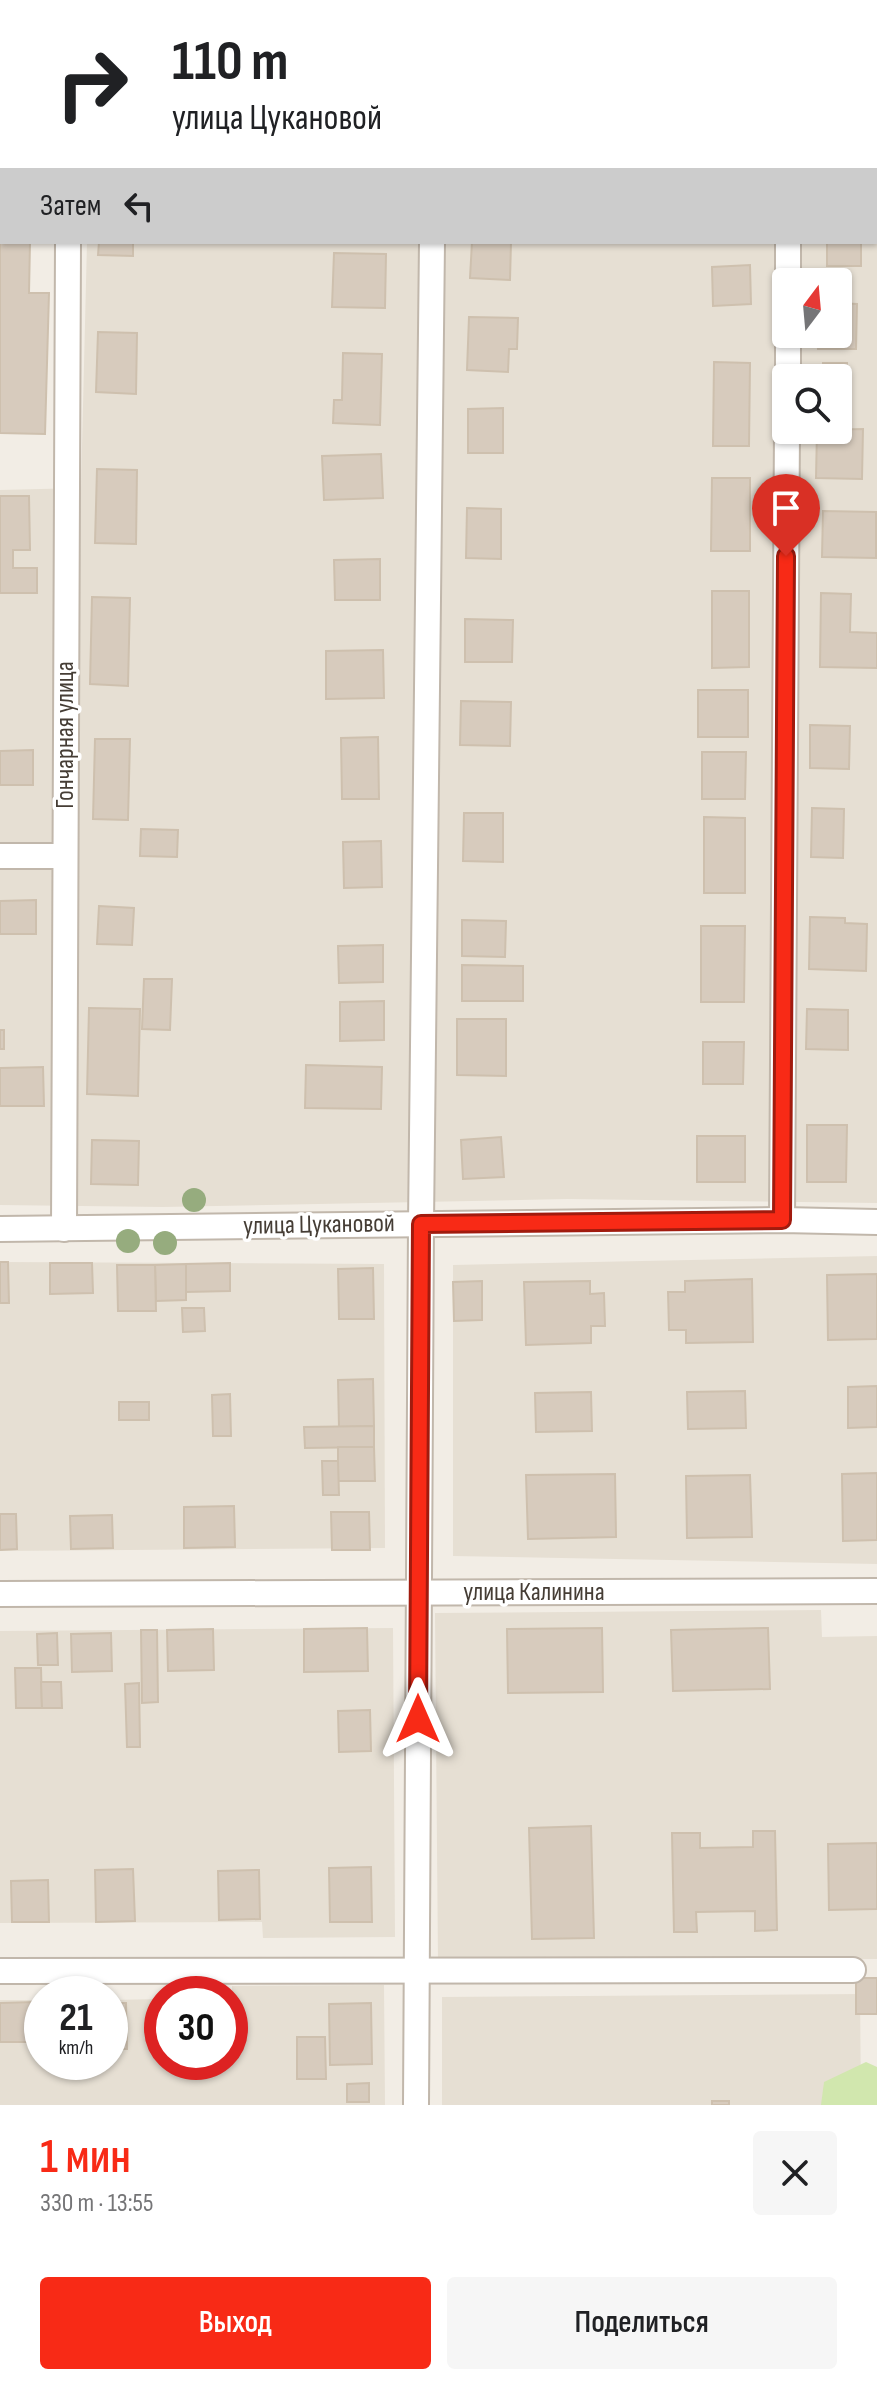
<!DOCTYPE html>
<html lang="ru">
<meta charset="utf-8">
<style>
:root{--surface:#fff;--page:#f6f6f6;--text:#202124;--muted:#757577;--accent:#f82a16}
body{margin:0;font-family:"Sofia Sans Condensed",sans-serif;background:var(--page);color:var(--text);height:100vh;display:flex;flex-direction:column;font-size:30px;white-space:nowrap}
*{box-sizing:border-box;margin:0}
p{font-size:26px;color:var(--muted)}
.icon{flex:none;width:44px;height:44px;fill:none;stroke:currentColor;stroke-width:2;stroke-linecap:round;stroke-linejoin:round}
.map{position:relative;height:2105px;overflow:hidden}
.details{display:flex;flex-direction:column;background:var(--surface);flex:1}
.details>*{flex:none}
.hud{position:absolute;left:0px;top:0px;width:878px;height:244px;box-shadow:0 2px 6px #0004;background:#fff;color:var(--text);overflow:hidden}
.needle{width:52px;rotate:16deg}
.tools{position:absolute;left:772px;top:268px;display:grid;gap:16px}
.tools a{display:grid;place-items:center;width:80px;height:80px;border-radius:8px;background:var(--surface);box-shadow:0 2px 6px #0004;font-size:40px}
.speed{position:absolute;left:24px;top:1976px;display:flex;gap:16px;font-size:40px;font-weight:700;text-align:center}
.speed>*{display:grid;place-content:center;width:104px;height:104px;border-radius:50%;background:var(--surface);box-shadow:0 2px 6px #0004;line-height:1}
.speed small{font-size:20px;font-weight:400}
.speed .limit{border:12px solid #d22;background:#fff;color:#111}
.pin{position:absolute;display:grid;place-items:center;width:68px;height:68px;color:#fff;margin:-82px -34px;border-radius:50% 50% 50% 0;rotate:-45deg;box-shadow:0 0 8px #0007}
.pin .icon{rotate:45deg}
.me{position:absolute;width:88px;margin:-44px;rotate:0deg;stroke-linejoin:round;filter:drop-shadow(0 0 6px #0008)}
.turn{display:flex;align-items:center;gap:28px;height:168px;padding:0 40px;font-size:36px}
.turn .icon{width:104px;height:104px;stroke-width:2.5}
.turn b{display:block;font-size:56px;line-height:68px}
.then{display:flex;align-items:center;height:76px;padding:0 40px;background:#0003;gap:16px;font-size:30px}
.round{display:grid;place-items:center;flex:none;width:84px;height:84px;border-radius:8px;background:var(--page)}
.head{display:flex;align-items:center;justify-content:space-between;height:136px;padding:0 40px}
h1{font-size:48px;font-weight:600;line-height:60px;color:var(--accent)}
.button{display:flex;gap:16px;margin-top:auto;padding:16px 40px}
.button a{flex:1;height:92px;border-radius:8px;background:var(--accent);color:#fff;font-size:32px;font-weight:600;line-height:92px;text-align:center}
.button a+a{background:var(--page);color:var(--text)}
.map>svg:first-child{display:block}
</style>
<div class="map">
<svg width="877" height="2105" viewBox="0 0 877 2105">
<rect width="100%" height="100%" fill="#f2ede5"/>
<g fill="#e6dfd3" fill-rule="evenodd">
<path d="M90,0H877V1203L567,1199L163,1207L0,1205V490L81,488L87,242H876V2ZM786,282H838V334H786ZM786,378H838V430H786Z"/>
<polygon points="877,1256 877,1564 453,1556 453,1265"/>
<polygon points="0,1262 384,1264 385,1548 0,1551"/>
<polygon points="821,1610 822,1637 877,1636 877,1959 438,1962 435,1613"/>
<polygon points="393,1628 395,1937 263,1938 262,1922 0,1923 0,1631"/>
<polygon points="384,1985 385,2105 0,2105 0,2000 42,2000 42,2062 110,2062 110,2000 162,1999 162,2062 230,2062 232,1986"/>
<polygon points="860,1994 861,2105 442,2105 442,1997"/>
</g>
<polygon fill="#d1e7ae" points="866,2062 877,2067 877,2105 821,2105 824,2082"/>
<g fill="#d7cbbd" stroke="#cec0ae" stroke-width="2">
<polygon points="274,0 323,0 274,2"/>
<polygon points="0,36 2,36 0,135"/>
<polygon points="0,219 2,242 30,242 29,293 49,293 45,434 0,433"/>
<polygon points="99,242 133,242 133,256 98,255"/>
<polygon points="472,242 511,242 510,280 470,278"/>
<rect x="827" y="242" width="34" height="24"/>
<polygon points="334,253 386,254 385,308 332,307"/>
<polygon points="750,265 751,304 713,306 712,267"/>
<polygon points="838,303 857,304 856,349 818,349 819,334 838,334"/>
<polygon points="469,317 518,318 517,349 509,349 508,372 467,370"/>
<polygon points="98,332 137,333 136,394 96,392"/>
<polygon points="343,353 382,354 380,425 333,423 334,400 342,400"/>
<polygon points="714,362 750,363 749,446 713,446"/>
<polygon points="823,363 847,363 847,405 838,404 838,378 823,378"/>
<polygon points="503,408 503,453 468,453 468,409"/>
<polygon points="863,429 862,479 816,478 817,430"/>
<polygon points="381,454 383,498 324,500 322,456"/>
<polygon points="97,469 137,470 136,544 95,543"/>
<polygon points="712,478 750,478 750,551 711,551"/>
<polygon points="0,496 29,496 30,550 13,550 13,568 37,568 37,593 0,593"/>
<polygon points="467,508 501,509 501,559 466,558"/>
<polygon points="823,511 876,512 876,558 822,557"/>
<polygon points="380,559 380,600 335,600 334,560"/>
<polygon points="712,591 749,591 749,667 712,668"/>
<polygon points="821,593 851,594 850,632 877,633 877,668 820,667"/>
<polygon points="92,597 130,598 128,686 90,684"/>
<polygon points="465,619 513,620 512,662 465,662"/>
<polygon points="383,650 384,698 326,699 326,651"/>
<rect x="698" y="690" width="50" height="47"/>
<polygon points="461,701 511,702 510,746 460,745"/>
<polygon points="810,725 850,726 849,769 810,768"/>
<polygon points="378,737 379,799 342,799 341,738"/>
<polygon points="95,739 130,739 128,820 93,819"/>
<polygon points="33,750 33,785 0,785 0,751"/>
<polygon points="702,752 746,752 745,799 702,799"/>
<polygon points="812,808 844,809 843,858 811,857"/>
<polygon points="464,813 503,813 503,862 463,861"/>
<polygon points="704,817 745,818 745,893 704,893"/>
<polygon points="141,829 178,830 177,857 140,856"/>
<polygon points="381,841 382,887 344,888 343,842"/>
<polygon points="36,900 36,934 0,934 0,901"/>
<polygon points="99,906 134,908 132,945 97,944"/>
<polygon points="810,917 845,918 845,923 867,924 866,971 809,969"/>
<polygon points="462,920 506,921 505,957 462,956"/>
<polygon points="701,926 745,926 744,1002 701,1002"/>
<polygon points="383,945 383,982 339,983 338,946"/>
<polygon points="462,965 523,966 523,1001 462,1001"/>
<polygon points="144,979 172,979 170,1030 142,1029"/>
<polygon points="384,1001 384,1040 340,1041 340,1002"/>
<polygon points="89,1008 140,1009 138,1096 87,1094"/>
<polygon points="807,1009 848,1010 848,1050 806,1049"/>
<polygon points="457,1019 506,1019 506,1076 457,1075"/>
<rect x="0" y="1030" width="4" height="19"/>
<polygon points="703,1042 744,1042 743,1084 703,1084"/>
<polygon points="306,1065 382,1067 381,1109 305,1108"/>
<polygon points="43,1067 44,1106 0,1106 0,1068"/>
<polygon points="807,1125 847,1125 846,1182 807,1182"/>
<rect x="697" y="1136" width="48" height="46"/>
<polygon points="501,1137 504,1177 463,1179 461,1140"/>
<polygon points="92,1140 139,1141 138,1185 91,1184"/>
<polygon points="0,1262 8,1262 9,1303 0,1303"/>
<polygon points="50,1263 92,1263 93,1293 50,1294"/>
<polygon points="230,1263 230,1291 186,1292 186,1264"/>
<polygon points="186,1264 186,1300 156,1301 155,1265"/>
<polygon points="117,1265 155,1265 156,1311 118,1311"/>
<polygon points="373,1268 374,1319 339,1319 338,1269"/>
<polygon points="877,1274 877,1339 828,1340 827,1275"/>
<polygon points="752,1279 753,1342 686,1343 686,1330 669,1330 668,1292 685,1292 685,1281"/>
<polygon points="482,1281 482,1320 454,1321 453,1282"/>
<polygon points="590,1281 590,1294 604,1293 605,1326 591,1326 591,1343 526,1345 524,1282"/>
<polygon points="182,1308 204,1308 205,1331 183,1332"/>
<polygon points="373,1379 374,1426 339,1427 338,1380"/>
<polygon points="877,1386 877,1427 848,1428 848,1387"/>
<polygon points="745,1391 746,1428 688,1429 687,1392"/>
<polygon points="591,1392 592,1431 536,1432 535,1393"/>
<polygon points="230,1394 231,1436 213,1436 212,1395"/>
<rect x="119" y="1402" width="30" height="18"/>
<polygon points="374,1426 374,1447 305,1448 304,1427"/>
<polygon points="338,1447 374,1447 375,1481 338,1481"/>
<polygon points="322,1461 338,1461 339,1495 323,1495"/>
<polygon points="877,1473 877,1540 843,1541 842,1474"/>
<polygon points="615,1474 616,1537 528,1539 526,1475"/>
<polygon points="750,1475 752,1537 687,1538 686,1476"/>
<polygon points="234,1506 235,1547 184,1548 184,1507"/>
<polygon points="331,1512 369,1512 370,1550 332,1550"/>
<polygon points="0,1514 16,1514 17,1549 0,1550"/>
<polygon points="112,1515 113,1548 71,1549 70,1516"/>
<polygon points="367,1628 368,1671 304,1672 304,1629"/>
<polygon points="602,1628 603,1692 508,1693 507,1629"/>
<polygon points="768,1628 770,1689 673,1691 671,1630"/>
<polygon points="213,1629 214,1670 168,1671 167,1630"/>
<polygon points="141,1630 157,1630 158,1702 142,1703"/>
<polygon points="57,1633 58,1665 38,1665 37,1634"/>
<polygon points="111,1633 112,1671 72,1672 71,1634"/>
<polygon points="15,1668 41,1668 42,1708 16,1708"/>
<polygon points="41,1682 61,1682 62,1708 42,1708"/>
<polygon points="139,1683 140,1747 127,1747 125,1684"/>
<polygon points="370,1710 371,1751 339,1752 338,1711"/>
<polygon points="591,1826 594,1938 532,1939 529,1828"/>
<polygon points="753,1831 775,1831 777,1930 755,1931 755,1911 696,1912 697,1932 674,1932 672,1833 700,1833 700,1848 753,1847"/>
<polygon points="877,1843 877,1909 829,1910 828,1844"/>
<polygon points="371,1867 372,1922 330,1922 329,1868"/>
<polygon points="133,1869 135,1921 96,1922 95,1870"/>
<polygon points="259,1870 260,1919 219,1920 218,1871"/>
<polygon points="48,1880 49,1922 12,1922 11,1881"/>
<rect x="856" y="1978" width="21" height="36"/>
<polygon points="35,2002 36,2042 0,2042 0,2003"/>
<polygon points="110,2003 126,2003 127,2049 110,2049"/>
<polygon points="371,2003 372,2064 330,2065 329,2004"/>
<polygon points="297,2037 325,2037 326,2079 297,2079"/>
<polygon points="369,2083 369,2102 347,2102 347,2084"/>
<rect x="712" y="2101" width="17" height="4"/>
</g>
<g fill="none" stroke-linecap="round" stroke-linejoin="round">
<defs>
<g id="minor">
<polyline points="70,2 70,0"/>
<polyline points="435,2 435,0"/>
<polyline points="790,2 790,0"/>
<polyline points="788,282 788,242"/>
<polyline points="788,378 788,334"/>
<polyline points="0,856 64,856"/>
<polyline points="782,1220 787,430"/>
<polyline points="0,1229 782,1220 877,1222"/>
<polyline points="64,1229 68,242"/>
<polyline points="0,1594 877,1591"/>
<polyline points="0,1971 853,1970"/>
<polyline points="416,2105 421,1224 432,242"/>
</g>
</defs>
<use href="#minor" stroke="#c1b7ab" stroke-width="28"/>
<use href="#minor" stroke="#fff" stroke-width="24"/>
</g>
<g fill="#96ac7e">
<circle cx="194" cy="1200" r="12"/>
<circle cx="128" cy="1241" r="12"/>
<circle cx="165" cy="1243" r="12"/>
</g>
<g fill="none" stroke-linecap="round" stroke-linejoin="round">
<defs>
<polyline id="route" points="418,1719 421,1224 782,1220 786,556"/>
</defs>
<use href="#route" stroke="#a11b0e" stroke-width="20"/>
<use href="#route" stroke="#f82a16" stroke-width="14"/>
</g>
<g text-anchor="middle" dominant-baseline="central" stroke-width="7" stroke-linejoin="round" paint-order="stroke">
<g font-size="26" fill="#453d35" stroke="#fff">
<text transform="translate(65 735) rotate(-90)">Гончарная улица</text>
<text transform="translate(319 1225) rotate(-1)">улица Цукановой</text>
<text x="534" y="1592">улица Калинина</text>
</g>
</g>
</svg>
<div class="tools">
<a><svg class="needle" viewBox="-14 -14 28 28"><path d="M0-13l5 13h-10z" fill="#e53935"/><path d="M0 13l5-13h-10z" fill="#757577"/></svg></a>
<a><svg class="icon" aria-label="search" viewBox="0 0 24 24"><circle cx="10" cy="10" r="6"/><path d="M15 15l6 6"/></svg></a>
</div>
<div class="speed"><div>21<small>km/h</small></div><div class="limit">30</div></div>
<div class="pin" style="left:786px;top:556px;background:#d93025"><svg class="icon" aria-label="arrive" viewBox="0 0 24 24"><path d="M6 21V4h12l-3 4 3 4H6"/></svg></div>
<svg class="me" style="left:418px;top:1719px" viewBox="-20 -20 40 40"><path d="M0-17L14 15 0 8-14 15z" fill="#f82a16" stroke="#fff" stroke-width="4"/></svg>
<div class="hud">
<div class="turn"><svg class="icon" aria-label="right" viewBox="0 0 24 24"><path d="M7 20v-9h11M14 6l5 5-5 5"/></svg><div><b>110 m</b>улица Цукановой</div></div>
<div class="then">Затем<svg class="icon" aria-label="left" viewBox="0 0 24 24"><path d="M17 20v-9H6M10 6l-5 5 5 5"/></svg></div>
</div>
</div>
<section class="details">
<div class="head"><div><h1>1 мин</h1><p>330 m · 13:55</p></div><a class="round"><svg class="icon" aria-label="close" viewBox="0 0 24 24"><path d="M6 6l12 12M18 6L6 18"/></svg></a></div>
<div class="button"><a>Выход</a><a>Поделиться</a></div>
</section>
